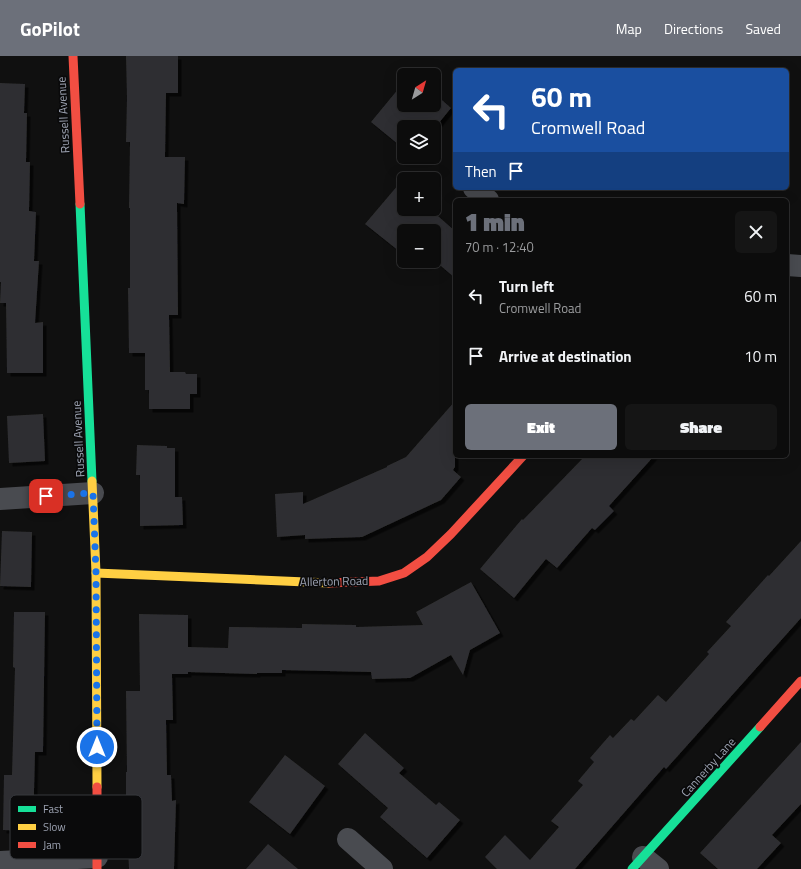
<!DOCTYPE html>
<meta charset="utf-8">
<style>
:root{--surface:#0c0c0c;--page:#151515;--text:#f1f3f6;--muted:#9a9b9d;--line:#2c2c2d;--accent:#6c707a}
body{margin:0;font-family:"Titillium Web",sans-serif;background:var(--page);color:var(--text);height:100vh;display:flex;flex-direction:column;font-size:15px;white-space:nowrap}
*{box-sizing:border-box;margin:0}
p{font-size:13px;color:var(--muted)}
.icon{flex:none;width:22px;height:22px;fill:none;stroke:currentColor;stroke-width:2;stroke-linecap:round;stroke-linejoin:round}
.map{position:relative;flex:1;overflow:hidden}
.side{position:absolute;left:453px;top:142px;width:336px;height:260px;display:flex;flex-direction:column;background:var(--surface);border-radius:6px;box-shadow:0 4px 16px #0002,0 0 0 1px var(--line)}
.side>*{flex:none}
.banner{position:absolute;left:453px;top:12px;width:336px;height:122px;border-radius:6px;box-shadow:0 4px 16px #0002,0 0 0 1px var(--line);background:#1a4fa0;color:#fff;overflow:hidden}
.needle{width:26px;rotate:37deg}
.tools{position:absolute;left:397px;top:12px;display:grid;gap:8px}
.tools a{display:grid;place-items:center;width:44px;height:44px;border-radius:6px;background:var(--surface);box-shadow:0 4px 16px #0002,0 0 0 1px var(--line);font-size:20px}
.pin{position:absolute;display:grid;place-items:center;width:34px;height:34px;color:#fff;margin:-17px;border-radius:8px;box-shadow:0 2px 6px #0006}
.me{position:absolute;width:44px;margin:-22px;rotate:0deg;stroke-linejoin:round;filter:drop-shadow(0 0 3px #0008)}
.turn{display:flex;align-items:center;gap:14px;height:84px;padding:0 12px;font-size:18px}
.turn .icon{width:52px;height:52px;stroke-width:2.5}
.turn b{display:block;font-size:28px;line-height:34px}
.then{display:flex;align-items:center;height:38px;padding:0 12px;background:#0003;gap:8px;font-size:15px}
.round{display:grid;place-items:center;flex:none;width:42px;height:42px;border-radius:6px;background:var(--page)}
.overview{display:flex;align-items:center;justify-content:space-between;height:68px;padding:0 12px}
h1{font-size:24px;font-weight:800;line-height:30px;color:var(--accent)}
.cta{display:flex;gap:8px;margin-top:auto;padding:8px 12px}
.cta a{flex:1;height:46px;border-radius:6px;background:var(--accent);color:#fff;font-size:16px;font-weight:800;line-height:46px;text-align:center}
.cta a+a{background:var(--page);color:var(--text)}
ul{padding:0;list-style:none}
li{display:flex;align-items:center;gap:12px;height:60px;padding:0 12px}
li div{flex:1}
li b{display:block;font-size:15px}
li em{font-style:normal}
header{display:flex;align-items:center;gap:24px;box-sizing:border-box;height:56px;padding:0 20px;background:var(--accent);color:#fff}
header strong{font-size:19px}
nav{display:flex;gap:22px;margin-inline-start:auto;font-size:14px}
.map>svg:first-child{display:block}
</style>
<header>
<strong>GoPilot</strong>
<nav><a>Map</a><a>Directions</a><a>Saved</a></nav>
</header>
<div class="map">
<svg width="801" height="813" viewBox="0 0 801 813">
<defs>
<filter id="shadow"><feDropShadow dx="3.5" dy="3.5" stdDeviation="0" flood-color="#0009"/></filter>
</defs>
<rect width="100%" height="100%" fill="#101010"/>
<g fill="#2f2f31" filter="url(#shadow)">
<polygon points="126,0 178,0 178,37 166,37 165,101 185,101 184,148 177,147 178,259 169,259 170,316 185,316 186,318 197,318 197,338 190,338 190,353 149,353 149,334 145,334 145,297 129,297 128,232 130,232 130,152 129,152 130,86 126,86 127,42"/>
<polygon points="404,26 404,49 434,49 434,37 451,52 434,73 434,71 404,71 404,93 371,66"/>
<polygon points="0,27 25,28 24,57 27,57 26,106 30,106 29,155 36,156 34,205 39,205 35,267 43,266 43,317 7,317 6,247 0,247 1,226 0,226"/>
<polygon points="404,122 404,153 430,153 455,175 455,222 434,204 434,175 404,175 404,199 365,168"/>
<polygon points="455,345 455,411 453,414 461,421 441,444 362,481 305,483 305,479 277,481 275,438 303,436 303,448 387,411 387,410 406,401"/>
<polygon points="43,358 45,405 9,407 7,360"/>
<polygon points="137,389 167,390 167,392 175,392 175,441 182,441 183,469 140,470 140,419 136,419"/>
<polygon points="585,400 654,400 609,450 614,455 595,474 592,472 557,512 546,503 514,542 480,513 522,463 523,464"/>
<polygon points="2,475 32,476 31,531 0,530"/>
<polygon points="801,485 801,562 666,713 664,711 575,813 497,813 485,801 505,779 530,804 559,771 551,765 583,729 578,725 594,706 590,702 610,679 613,682 631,663 634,665 658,639 666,646 709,598 707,596 731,570 726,566 768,519 769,520"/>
<polygon points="471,526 500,577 470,594 463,619 451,599 410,622 372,623 371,616 282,614 282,617 257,617 257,618 188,616 188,618 172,618 173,664 166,664 167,719 171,719 172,745 176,744 174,813 129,813 126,746 126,716 127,716 126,635 140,635 139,558 188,559 188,591 228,592 229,571 302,572 302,568 356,569 356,571 423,569 416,556"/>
<polygon points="14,556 45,556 43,696 35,696 33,775 3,774 4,719 12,719 15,612 13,611"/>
<polygon points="365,677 404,712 399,717 436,749 439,746 460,764 427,802 380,761 388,752 338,708"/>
<polygon points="801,686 801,748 772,779 781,787 757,813 718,813 700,797"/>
<polygon points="285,699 325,730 290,778 249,746"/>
<polygon points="268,788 298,813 246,813"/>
</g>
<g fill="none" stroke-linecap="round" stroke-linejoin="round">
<g stroke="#494b50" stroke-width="22">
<polyline points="474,132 488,144"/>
<polyline points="787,209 801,210"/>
<polyline points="0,443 93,437"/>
<polyline points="348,783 382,813"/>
<polyline points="643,801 658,813"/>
<polyline points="0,806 97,801"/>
</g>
<g stroke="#16e098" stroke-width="9">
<polyline points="80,148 92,425"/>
<polyline points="632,813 760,671"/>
</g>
<g stroke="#ffcf43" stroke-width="9">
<polyline points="92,425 96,517 97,731"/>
<polyline points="96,517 329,527"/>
</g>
<g stroke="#f24e42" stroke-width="9">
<polyline points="73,0 80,148"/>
<polyline points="329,527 379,525 404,517 427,501 451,478 523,400"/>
<polyline points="760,671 801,625"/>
<polyline points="97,731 97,813"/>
</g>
</g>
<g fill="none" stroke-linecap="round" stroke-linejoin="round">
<polyline stroke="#1a73e8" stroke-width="7" stroke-dasharray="0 12.6" points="46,440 93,437 96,517 97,691"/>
</g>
<g text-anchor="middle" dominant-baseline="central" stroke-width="3.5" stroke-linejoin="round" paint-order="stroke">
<g font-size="12" fill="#9ea4b3" stroke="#0a0a0b">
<text transform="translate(63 59) rotate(-93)">Russell Avenue</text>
<text transform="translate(78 383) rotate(-93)">Russell Avenue</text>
<text transform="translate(334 525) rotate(-1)">Allerton Road</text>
<text transform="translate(708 711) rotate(-48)">Cannerby Lane</text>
</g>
</g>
<rect x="10" y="739" width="132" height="64" rx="6" fill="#0a0a0b" stroke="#36383d" stroke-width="1"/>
<rect x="18" y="750" width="18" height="6" fill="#16e098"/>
<rect x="18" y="768" width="18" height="6" fill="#ffcf43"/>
<rect x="18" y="786" width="18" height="6" fill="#f24e42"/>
<g font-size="11" fill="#9ea4b3">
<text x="43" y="757">Fast</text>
<text x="43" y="775">Slow</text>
<text x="43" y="793">Jam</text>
</g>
</svg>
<div class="tools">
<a><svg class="needle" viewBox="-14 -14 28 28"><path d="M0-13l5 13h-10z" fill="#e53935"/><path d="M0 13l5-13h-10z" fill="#9a9b9d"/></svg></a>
<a><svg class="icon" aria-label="layers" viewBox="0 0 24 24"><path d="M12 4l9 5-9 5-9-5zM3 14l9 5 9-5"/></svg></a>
<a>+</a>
<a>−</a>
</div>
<div class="pin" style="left:46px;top:440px;background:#d93025"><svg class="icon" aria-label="arrive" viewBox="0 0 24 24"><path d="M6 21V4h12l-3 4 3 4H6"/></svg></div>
<svg class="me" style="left:97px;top:691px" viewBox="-20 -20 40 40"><circle r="17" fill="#1a73e8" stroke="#fff" stroke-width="3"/><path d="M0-11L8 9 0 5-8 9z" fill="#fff"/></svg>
<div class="banner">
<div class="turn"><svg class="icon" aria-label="left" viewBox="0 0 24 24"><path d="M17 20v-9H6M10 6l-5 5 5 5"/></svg><div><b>60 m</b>Cromwell Road</div></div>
<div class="then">Then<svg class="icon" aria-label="arrive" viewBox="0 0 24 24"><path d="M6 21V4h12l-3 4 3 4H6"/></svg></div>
</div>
<section class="side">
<div class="overview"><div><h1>1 min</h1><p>70 m · 12:40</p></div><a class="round"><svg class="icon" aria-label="close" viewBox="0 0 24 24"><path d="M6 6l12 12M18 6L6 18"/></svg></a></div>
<ul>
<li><svg class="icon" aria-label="left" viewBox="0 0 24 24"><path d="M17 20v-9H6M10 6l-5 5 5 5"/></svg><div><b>Turn left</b><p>Cromwell Road</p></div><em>60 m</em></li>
<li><svg class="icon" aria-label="arrive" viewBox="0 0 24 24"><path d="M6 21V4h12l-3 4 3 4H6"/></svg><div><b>Arrive at destination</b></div><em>10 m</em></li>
</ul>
<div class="cta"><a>Exit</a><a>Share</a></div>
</section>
</div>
